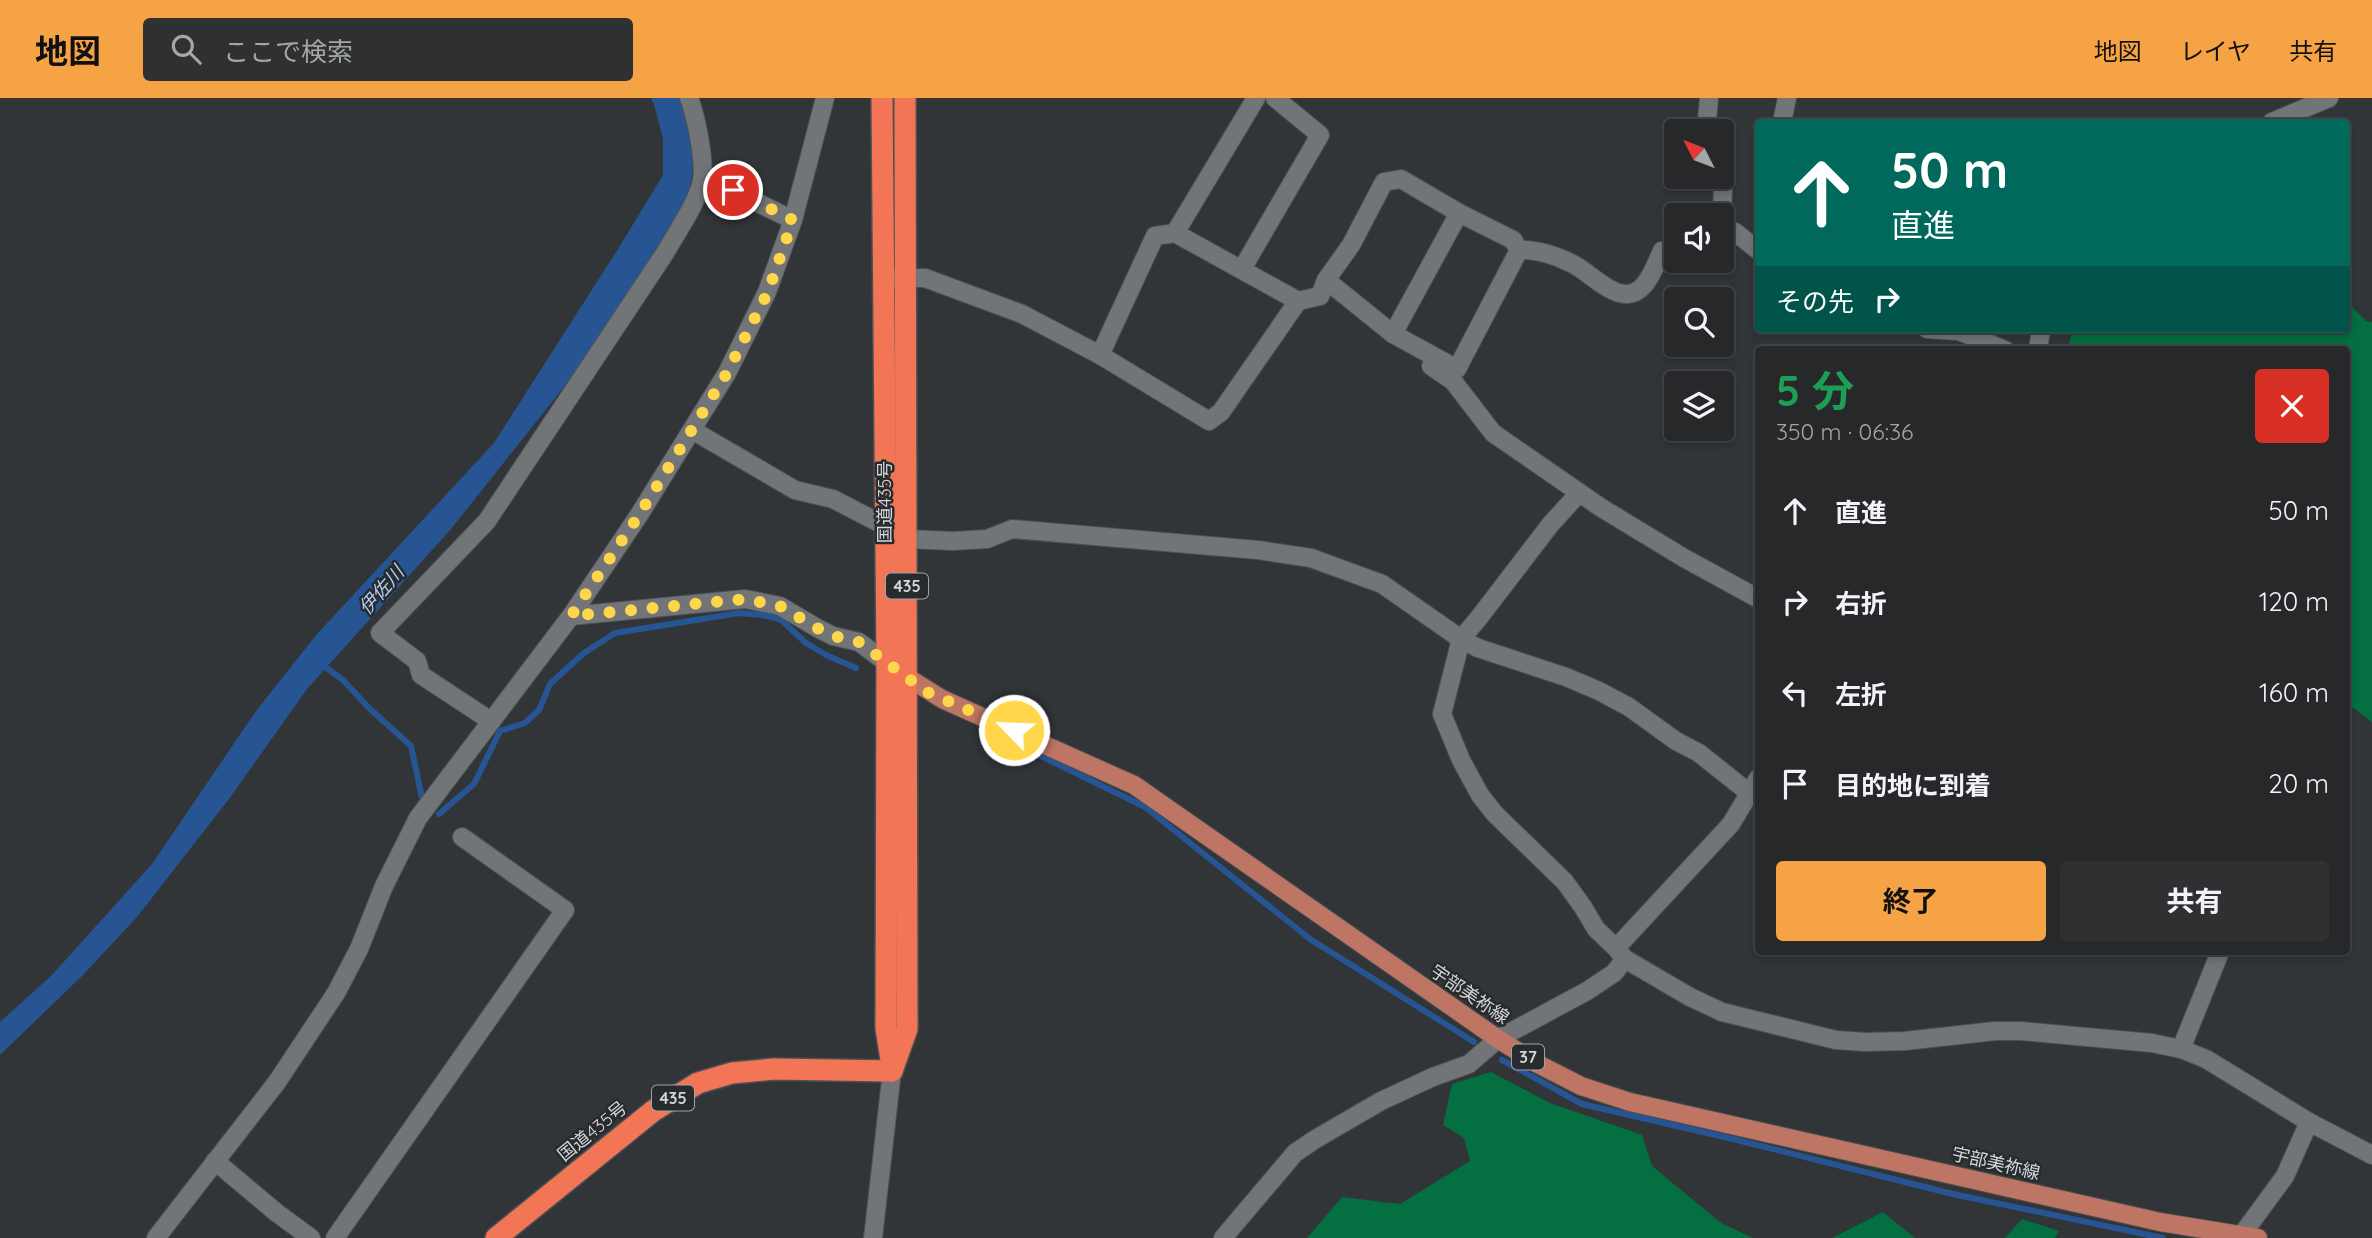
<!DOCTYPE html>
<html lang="ja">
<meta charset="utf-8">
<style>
:root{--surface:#26282a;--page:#2e3032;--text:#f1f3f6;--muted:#a4a6a8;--line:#424447;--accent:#f5a345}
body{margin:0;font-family:Quicksand,"Noto Sans JP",sans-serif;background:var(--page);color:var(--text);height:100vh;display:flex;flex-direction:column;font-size:26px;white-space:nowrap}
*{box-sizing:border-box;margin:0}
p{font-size:23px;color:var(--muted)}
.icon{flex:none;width:38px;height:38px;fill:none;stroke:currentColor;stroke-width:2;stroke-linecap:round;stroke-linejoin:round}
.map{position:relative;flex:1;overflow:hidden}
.panel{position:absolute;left:1755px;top:248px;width:595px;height:609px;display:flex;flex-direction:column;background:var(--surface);border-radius:7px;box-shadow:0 4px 10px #0003,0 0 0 2px var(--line)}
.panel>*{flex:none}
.hud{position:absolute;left:1755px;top:21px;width:595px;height:214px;border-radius:7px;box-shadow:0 4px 10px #0003,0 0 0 2px var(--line);background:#00695c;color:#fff;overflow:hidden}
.needle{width:46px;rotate:312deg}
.tools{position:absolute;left:1664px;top:21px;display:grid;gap:14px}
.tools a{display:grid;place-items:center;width:70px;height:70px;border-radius:7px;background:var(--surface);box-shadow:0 4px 10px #0003,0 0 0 2px var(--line);font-size:35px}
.pin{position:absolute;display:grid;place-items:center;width:60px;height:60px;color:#fff;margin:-30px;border:4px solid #fff;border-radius:50%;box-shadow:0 2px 7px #0007}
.me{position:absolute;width:77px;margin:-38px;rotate:294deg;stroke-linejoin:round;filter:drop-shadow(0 0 5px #0008)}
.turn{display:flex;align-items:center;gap:24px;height:147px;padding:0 21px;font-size:32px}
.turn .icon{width:91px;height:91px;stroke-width:2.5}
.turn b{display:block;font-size:49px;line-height:60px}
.then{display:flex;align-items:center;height:66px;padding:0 21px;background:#0003;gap:14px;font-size:26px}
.round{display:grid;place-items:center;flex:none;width:74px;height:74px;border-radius:7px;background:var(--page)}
.overview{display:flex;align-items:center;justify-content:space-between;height:119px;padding:0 21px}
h1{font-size:42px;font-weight:700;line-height:52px;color:#1e9e55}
.primary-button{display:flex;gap:14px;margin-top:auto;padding:14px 21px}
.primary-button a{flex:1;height:80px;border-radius:7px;background:var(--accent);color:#111;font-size:28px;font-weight:700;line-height:80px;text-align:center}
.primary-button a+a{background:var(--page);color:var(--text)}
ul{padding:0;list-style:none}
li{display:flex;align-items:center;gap:21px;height:91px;padding:0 21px}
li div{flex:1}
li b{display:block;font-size:26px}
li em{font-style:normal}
header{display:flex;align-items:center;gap:42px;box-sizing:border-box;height:98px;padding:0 35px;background:var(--accent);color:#111}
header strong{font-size:33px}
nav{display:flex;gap:38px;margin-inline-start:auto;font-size:24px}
.search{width:490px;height:63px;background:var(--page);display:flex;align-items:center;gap:18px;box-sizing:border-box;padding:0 24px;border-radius:7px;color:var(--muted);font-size:26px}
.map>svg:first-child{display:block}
</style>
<header>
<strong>地図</strong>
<div class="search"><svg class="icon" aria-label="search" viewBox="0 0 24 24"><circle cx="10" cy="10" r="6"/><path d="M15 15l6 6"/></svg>ここで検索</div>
<nav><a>地図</a><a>レイヤ</a><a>共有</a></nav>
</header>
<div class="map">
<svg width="2372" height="1140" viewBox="0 0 2372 1140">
<rect width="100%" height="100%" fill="#323538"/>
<g fill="#046f40">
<polygon points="2347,204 2366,223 2372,224 2372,624 2347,605 2347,252 2067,252 2073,231 2347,231"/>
<polygon points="1491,974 1550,1005 1642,1037 1652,1068 1721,1125 1753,1140 1307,1140 1342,1099 1400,1106 1470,1063 1464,1040 1443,1027 1452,986"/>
<polygon points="1883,1114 1915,1140 1832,1140"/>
<polygon points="2022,1121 2059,1133 2055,1140 2005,1140"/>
</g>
<polygon fill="#275593" points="651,0 679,0 687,24 693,64 690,92 676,119 587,260 451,431 307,591 229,701 137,819 83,877 0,957 0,924 52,877 152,766 256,613 317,536 494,345 618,151 663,77 663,41 654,6"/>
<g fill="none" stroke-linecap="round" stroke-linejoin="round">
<g stroke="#275593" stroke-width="6">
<polyline points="320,565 343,582 369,610 411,648 422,700"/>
<polyline points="1004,640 1145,709 1310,841 1474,944"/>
<polyline points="439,716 474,686 500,633 525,625 539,612 550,586 584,555 615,535 739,515 763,517 780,521 806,545 826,557 856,570"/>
<polyline points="1502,962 1582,1006 1737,1042 1953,1096 2163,1140"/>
</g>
<defs>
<g id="minor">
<polyline points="1782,24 1787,0"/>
<polyline points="2272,24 2329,0"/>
<polyline points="1706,33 1709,0"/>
<polyline points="1720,79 1723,90 1722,117"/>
<polyline points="702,82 713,83 793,122"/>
<polyline points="1722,129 1735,134 1759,153"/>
<polyline points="1175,135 1256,0"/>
<path d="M1519,152C1536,151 1558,158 1573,166C1593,176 1622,213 1644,187C1652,178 1657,164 1662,153L1676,155"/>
<polyline points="1242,171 1320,37 1275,0"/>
<polyline points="883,180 925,180 1022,216 1100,257 1209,323 1221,314 1298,203 1320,198 1326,182 1351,147 1384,84 1401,81 1459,115 1513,142 1519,152 1457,271 1393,236 1326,182"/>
<polyline points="1927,231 1959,233 2005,252"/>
<polyline points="1393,236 1459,115"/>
<polyline points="2038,252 2041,231"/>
<polyline points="1100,257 1155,138 1175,135 1298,203"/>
<polyline points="1431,268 1453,283 1493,335 1600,409 1684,460 1759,501"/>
<polyline points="692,332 795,392 833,401 885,428"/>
<polyline points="1579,395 1550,427 1478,521 1461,541 1442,616 1461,662 1480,697 1494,715 1565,784 1583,809 1596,831 1616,850 1625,861 1690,899 1722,914 1836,942 1865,944 1905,943 1995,933 2021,933 2152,945 2181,951 2206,961 2309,1024 2372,1057"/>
<polyline points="907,441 953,443 987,441 1012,431 1258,452 1311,460 1382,486 1461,541 1478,550 1566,579 1599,593 1629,609 1676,643 1699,655 1748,694"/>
<polyline points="571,518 745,501 780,508 819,531 833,538 859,544 887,565"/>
<path d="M491,623L421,577L417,563L380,535L487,423L665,155C675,137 700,101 702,81C705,62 696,18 689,0"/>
<polyline points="1616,850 1731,726 1759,679"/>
<polyline points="2181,951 2220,854"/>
<polyline points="215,1063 277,1115 311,1140"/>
<polyline points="2241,1138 2285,1078 2309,1024"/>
<polyline points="156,1140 277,984 336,895 359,851 384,788 418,720 571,518 639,417 727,275 767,194 793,122 825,0"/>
<polyline points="335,1140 565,812 462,739"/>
<polyline points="873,1140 892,973"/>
<polyline points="1223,1140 1295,1055 1314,1042 1381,1003 1433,979 1469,966 1498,941 1587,893 1614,875 1625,861"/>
</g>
<polyline id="major" points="899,574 942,601 1134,687 1498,941 1538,966 1581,988 1630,1004 2160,1124 2258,1140"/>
<g id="highway">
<polyline points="882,0 887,565 886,930 892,968"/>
<polyline points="892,973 907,931 905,0"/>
<polyline points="496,1140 653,1013 698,985 732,975 774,971 892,973"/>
</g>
</defs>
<use href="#minor" stroke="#4e5153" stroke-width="20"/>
<use href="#major" stroke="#4e5153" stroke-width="20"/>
<use href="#highway" stroke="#4e5153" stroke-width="24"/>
<use href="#minor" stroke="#717578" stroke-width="18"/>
<use href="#major" stroke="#be7564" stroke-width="18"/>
<use href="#highway" stroke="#f27556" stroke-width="21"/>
</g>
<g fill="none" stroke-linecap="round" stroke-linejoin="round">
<polyline stroke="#ffd54a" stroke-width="12" stroke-dasharray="0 21.6" points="733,92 793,122 768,194 727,275 639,417 571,518 745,501 780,508 819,531 833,538 859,544 927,594 1014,632"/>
</g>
<g text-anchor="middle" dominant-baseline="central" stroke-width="5" stroke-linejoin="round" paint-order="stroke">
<g fill="#282b2e" stroke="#a0a3a5" stroke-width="2">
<rect x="886" y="475.5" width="42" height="25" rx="5"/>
<rect x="1512" y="946.5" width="32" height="25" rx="5"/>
<rect x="652" y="987.5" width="42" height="25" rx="5"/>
</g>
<g font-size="16" font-weight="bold" fill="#d4d6d8">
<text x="907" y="488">435</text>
<text x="1528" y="959">37</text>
<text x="673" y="1000">435</text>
</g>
<g font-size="18" fill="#d4d6d8" stroke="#282b2e">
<text transform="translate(884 404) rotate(-90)">国道435号</text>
<text transform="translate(1470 896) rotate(34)">宇部美祢線</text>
<text transform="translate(592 1033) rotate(-39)">国道435号</text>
<text transform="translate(1996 1065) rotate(13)">宇部美祢線</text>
</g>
<g font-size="19" font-style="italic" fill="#b3cdf1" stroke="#282b2e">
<text transform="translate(381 492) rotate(-49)">伊佐川</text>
</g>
</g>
</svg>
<div class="tools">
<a><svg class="needle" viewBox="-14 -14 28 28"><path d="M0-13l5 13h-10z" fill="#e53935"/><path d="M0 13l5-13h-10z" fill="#a4a6a8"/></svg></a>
<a><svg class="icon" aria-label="sound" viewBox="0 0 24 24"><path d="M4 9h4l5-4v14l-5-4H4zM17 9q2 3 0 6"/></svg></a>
<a><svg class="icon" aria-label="search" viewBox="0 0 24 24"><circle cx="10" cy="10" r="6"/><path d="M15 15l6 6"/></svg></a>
<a><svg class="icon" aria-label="layers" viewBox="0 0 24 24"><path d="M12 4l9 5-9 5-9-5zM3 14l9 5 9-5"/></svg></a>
</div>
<div class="pin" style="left:733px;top:92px;background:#d93025"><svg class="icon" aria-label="arrive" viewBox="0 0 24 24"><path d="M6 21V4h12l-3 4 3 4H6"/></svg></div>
<svg class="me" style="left:1014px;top:632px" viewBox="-20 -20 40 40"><circle r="17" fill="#ffd54a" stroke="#fff" stroke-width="3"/><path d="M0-11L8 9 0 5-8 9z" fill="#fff"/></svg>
<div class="hud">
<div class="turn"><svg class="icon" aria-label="ahead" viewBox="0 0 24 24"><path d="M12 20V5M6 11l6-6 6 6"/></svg><div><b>50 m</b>直進</div></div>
<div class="then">その先<svg class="icon" aria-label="right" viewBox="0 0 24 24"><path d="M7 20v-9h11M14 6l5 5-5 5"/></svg></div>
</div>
<section class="panel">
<div class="overview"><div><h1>5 分</h1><p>350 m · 06:36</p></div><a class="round" style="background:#d93025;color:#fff"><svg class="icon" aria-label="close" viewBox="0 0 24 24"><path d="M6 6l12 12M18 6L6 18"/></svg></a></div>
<ul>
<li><svg class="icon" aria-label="ahead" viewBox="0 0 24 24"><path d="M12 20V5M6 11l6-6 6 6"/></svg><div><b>直進</b></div><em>50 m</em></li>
<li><svg class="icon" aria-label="right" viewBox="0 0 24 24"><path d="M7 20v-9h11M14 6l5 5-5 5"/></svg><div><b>右折</b></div><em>120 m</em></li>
<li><svg class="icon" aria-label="left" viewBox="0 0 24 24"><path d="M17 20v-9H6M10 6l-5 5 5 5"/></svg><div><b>左折</b></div><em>160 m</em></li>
<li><svg class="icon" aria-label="arrive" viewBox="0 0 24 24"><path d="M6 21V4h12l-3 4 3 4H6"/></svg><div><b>目的地に到着</b></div><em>20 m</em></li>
</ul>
<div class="primary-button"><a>終了</a><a>共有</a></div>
</section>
</div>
